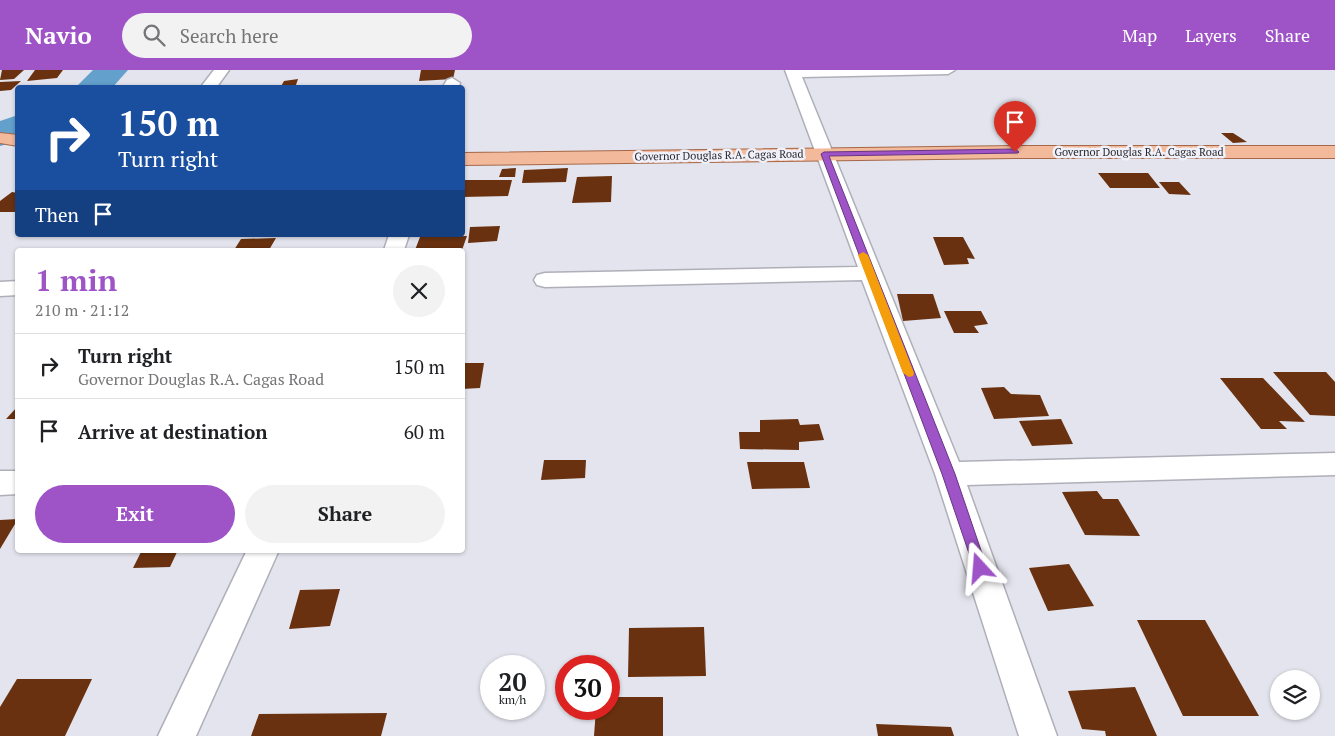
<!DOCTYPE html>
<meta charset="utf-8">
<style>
:root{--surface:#fff;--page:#f2f2f2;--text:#202124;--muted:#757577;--line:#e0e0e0;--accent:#9e53c6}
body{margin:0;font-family:"PT Serif",serif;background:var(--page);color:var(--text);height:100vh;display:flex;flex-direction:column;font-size:19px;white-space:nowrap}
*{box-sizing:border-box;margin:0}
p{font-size:16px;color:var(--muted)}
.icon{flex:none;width:28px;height:28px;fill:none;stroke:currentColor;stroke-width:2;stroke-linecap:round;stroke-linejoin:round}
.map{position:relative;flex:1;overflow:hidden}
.details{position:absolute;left:15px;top:178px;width:450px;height:305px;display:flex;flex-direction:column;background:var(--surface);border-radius:5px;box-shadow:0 1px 4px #0004}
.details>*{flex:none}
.hud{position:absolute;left:15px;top:15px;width:450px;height:152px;border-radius:5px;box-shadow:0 1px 4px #0004;background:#1a4fa0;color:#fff;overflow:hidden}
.tools{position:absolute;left:1270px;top:600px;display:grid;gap:10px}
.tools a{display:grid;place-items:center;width:50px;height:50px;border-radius:50%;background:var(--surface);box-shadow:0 1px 4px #0004;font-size:25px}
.speed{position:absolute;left:480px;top:585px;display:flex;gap:10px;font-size:25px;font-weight:700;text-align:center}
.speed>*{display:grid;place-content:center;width:65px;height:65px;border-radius:50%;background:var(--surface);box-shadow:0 1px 4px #0004;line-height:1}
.speed small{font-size:12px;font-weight:400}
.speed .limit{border:8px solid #d22;background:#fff;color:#111}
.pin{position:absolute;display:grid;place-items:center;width:42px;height:42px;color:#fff;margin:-51px -21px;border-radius:50% 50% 50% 0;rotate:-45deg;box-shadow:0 0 5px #0007}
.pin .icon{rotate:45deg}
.me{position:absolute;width:55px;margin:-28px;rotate:341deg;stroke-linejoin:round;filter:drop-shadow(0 0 4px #0008)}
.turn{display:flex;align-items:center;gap:18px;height:105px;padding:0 20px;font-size:22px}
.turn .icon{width:65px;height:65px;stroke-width:2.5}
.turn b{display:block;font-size:35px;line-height:42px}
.then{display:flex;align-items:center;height:48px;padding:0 20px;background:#0003;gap:10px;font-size:19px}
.round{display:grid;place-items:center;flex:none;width:52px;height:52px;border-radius:26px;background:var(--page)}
.headline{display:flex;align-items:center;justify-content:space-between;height:85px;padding:0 20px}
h1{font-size:30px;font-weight:600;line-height:38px;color:var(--accent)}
.action{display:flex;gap:10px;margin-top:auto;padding:10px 20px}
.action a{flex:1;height:58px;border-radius:30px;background:var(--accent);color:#fff;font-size:20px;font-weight:600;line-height:58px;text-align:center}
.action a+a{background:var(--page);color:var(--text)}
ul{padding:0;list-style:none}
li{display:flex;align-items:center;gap:15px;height:65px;padding:0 20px;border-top:1px solid var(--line)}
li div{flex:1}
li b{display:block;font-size:19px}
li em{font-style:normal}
header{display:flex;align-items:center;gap:30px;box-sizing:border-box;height:70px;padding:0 25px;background:var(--accent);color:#fff}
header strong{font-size:24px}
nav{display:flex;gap:28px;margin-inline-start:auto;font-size:18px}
.search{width:350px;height:45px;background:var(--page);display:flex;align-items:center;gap:12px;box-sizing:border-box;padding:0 18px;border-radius:28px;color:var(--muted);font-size:19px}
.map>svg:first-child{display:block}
</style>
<header>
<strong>Navio</strong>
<div class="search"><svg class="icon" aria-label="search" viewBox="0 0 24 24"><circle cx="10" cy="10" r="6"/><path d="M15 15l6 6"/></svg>Search here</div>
<nav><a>Map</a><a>Layers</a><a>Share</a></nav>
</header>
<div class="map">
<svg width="1335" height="666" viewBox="0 0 1335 666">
<rect width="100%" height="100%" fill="#e3e4ed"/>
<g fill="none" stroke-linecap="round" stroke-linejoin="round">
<g fill="#63a1cc" fill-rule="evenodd">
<polygon points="93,0 128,0 112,18 75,18"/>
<polygon points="18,45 18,71 0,76 0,51"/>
</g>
</g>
<g fill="#69310f">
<polygon points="2,0 24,0 14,9 0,10"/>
<polygon points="35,0 63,0 57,8 27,11"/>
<polygon points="421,0 455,0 453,9 419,11"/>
<polygon points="298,9 295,18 280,18 284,11"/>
<polygon points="21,11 11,20 0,21 0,12"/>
<polygon points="1221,63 1233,63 1247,72 1233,73"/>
<polygon points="516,98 515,107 499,107 502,99"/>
<polygon points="568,98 566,112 522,113 524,100"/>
<polygon points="1098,103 1148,103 1160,118 1110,118"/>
<polygon points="612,106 611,132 572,133 577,107"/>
<polygon points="463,110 512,110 508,126 462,127"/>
<polygon points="1159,112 1179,112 1191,125 1169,124"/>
<polygon points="12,122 18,123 18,142 0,142 0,131"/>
<polygon points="500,156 497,171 468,173 470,157"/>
<polygon points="467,166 462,180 415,180 420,167"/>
<polygon points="933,167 963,167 975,189 967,188 969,194 944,195"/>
<polygon points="276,168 269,180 234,180 241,169"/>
<polygon points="897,224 933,224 941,248 903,251"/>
<polygon points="944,241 981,241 988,254 974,256 979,263 954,263"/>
<polygon points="462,293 484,293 480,318 462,319"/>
<polygon points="1273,302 1326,302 1335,312 1335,346 1310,345"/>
<polygon points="1220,308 1263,308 1305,352 1279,351 1287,359 1261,359"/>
<polygon points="1004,317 1011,324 1040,325 1049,346 994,349 981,318"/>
<polygon points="18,336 18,349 6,349"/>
<polygon points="798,349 800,355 819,354 824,370 799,372 799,380 740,379 739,362 760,362 760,350"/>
<polygon points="1061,349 1073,374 1032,376 1019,351"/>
<polygon points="544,390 586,390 585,408 541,410"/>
<polygon points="747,392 804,392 810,418 752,419"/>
<polygon points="1097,421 1103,429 1118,429 1140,466 1085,465 1062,422"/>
<polygon points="0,450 18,449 0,479"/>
<polygon points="142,480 178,480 170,497 133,498"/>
<polygon points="1069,494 1094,536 1048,541 1029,498"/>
<polygon points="340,519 330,556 289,559 300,520"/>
<polygon points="1137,550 1205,550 1259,646 1183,646"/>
<polygon points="704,557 706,606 628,607 629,558"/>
<polygon points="17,609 92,609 65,666 0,666 0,637"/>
<polygon points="1135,617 1157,666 1106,666 1105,661 1082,659 1068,621"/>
<polygon points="609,627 663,627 663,666 594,666 596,639 609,639"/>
<polygon points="387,643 381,666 251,666 259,644"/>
<polygon points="876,654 951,657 954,666 878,666"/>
</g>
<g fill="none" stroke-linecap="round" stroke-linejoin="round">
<defs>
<g id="minor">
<polygon points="214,0 229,0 216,18 200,18"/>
<polygon points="785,0 955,0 948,4 802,7 959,392 1335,383 1335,405 967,415 1057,666 1019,666 935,404 862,210 545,217 537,215 534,210 537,205 545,203 858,197"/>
<polygon points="452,8 460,13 458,18 442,18 447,10"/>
<polygon points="389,165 409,165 404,180 384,180"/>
<polygon points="18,211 18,225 0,226 0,212"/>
<polygon points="0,401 18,401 18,424 0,425"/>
<polygon points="247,480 279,480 196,666 158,666"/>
</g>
<g id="primary">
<polygon points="0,63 18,65 18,76 0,73"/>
<polygon points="1015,76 1335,76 1335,88 1015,88 462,95 462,83"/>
</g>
</defs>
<use href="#minor" stroke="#aeafb8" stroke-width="3"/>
<use href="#primary" stroke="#a56849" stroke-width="2"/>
<use href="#minor" fill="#fff" fill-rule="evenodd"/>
<use href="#primary" fill="#f2b99b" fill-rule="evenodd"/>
</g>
<polygon fill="#9e53c6" stroke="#673681" points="1015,79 1019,82 1018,83 829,86 955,404 987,498 985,502 980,504 976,502 974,498 942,404 821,84 824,82"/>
<polygon fill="#f59e0b" points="863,182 868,185 914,303 913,306 909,307 903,303 858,185"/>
<g text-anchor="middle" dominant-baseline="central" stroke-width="5" stroke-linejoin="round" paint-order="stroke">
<g font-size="11" fill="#28282c" stroke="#f0f1fa">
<text x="1139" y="82">Governor Douglas R.A. Cagas Road</text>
<text transform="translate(719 85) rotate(-1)">Governor Douglas R.A. Cagas Road</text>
</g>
</g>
</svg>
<div class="tools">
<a><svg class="icon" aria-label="layers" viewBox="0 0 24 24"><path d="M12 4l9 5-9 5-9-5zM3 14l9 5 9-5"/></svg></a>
</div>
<div class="speed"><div>20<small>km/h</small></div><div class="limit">30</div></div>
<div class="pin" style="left:1015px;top:82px;background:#d93025"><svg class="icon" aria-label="arrive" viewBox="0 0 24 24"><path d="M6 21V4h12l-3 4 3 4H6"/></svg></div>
<svg class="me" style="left:980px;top:498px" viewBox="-20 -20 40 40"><path d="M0-17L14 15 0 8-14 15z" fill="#9e53c6" stroke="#fff" stroke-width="4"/></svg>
<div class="hud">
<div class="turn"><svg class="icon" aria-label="right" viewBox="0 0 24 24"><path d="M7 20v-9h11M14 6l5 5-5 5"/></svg><div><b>150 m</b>Turn right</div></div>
<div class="then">Then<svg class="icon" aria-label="arrive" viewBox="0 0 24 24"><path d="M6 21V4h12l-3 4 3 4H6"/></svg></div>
</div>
<section class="details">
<div class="headline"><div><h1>1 min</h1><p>210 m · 21:12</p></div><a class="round"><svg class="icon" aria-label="close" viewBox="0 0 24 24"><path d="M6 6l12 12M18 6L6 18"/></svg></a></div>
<ul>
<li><svg class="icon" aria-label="right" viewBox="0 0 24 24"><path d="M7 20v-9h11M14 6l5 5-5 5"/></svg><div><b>Turn right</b><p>Governor Douglas R.A. Cagas Road</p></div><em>150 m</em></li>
<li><svg class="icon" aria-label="arrive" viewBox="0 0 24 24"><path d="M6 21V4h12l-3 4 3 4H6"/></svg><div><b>Arrive at destination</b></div><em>60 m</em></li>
</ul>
<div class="action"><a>Exit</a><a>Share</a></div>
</section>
</div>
